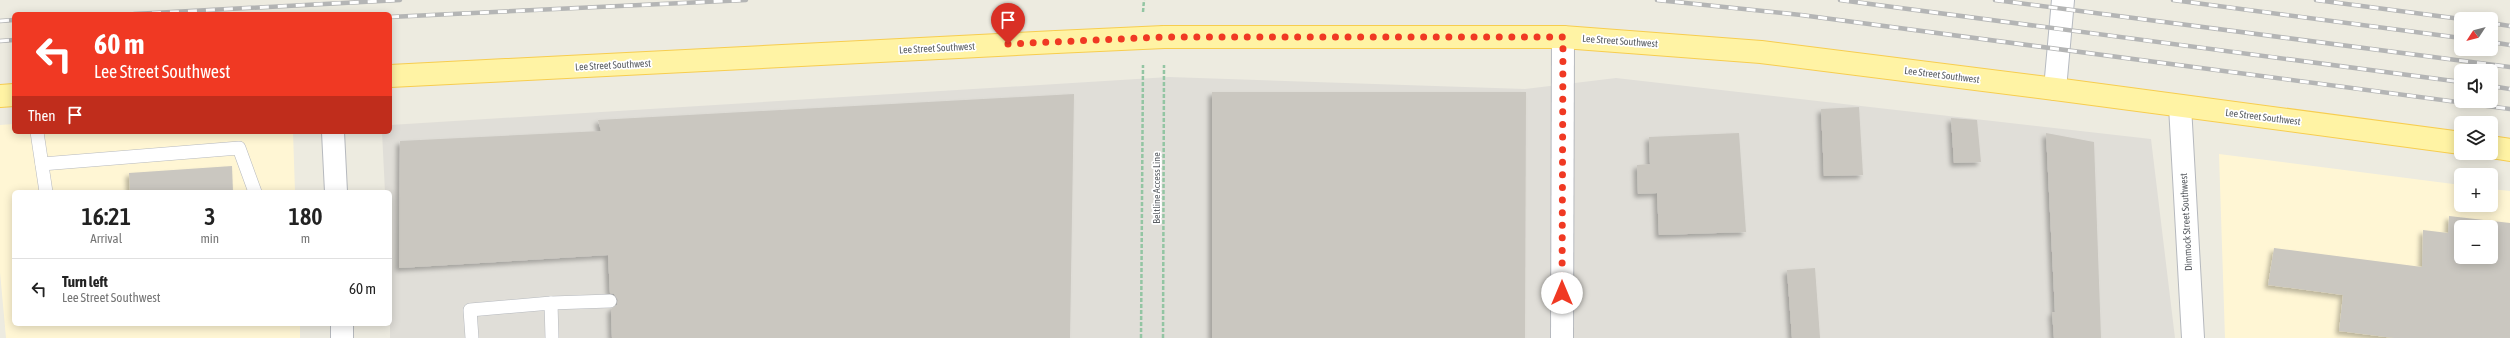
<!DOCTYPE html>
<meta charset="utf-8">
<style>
:root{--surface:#fff;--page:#f2f2f2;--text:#222;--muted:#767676;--line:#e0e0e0}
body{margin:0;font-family:"Asap Condensed",sans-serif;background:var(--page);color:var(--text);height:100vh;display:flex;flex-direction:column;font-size:15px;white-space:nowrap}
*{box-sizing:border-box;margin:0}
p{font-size:13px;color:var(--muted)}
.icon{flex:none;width:22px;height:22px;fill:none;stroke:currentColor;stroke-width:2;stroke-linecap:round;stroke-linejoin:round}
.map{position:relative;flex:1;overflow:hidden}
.panel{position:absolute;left:12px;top:190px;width:380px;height:136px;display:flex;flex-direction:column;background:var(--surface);border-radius:6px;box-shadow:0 2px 10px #0003}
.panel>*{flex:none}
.banner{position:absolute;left:12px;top:12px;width:380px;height:122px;border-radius:6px;box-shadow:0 2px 10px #0003;background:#f03923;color:#fff;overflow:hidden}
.needle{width:26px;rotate:234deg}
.buttons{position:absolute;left:2454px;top:12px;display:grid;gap:8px}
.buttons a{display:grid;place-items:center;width:44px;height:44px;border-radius:6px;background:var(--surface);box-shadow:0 2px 10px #0003;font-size:20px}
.pin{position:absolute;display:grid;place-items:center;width:34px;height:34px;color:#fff;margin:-41px -17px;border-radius:50% 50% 50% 0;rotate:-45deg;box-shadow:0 0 4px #0007}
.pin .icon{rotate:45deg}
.me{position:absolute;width:44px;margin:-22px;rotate:0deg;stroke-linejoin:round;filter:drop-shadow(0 0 3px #0008)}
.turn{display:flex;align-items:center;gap:14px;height:84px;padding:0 16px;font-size:18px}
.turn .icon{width:52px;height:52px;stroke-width:2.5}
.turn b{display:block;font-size:28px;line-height:34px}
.then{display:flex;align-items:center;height:38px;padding:0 16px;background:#0003;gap:8px;font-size:15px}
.eta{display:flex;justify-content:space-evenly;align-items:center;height:68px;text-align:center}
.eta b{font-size:24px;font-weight:600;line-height:28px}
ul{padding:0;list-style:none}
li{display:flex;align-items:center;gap:12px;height:60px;padding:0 16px;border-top:1px solid var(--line)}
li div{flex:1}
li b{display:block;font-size:15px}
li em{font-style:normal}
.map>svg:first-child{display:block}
</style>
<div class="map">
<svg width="2510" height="338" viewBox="0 0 2510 338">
<defs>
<filter id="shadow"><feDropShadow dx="-3.5" dy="3.5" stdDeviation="2" flood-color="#0004"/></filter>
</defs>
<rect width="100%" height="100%" fill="#edebe0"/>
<g fill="#fff6d4" fill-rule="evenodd">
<polygon points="14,124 14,132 293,132 295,192 14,192 14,324 300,324 300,338 6,338 0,272 0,125"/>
<path d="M2219,154L2461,185V205H2491V189L2510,191V338H2225ZM2461,227H2491V257H2461Z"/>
</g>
<polygon fill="#e0ded8" points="1169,77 1525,89 1616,78 2151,139 2175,338 390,338 390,192 385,192 382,132 390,132 390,125"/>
<g fill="#cac7c0" fill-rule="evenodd" filter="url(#shadow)">
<polygon points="1212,92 1526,92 1525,338 1212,338"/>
<polygon points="1074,94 1070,338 612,338 611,309 617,305 618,300 614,294 610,293 608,255 399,268 400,141 601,131 598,120"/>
<polygon points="1859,107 1863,175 1824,176 1821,109"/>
<polygon points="1951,118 1977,120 1981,162 1954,163"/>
<polygon points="1739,133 1746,232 1659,235 1657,193 1638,194 1637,165 1650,164 1649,137"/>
<polygon points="2046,133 2094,142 2101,338 2054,338 2052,312 2055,312"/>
<polygon points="232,166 233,192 130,192 129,173"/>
<path d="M2449,216L2510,223V338H2394L2339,331L2343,295L2268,285L2274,248L2422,267L2423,230L2448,233ZM2461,227H2491V257H2461Z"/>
<polygon points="1815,268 1820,338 1792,338 1787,270"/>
</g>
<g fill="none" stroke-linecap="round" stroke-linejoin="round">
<defs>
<g id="service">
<polyline points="37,132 46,192"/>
<polyline points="42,164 239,148 255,192"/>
<polyline points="551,303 610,301"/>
<polyline points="472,338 470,310 551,303 552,338"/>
</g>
<polyline id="minor" points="2180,106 2193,338"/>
<g id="tertiary">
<polyline points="333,132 336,192"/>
<polyline points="342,324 342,338"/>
<polyline points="1562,338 1563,37"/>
</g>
<polyline id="secondary" points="2055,89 2063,0"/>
<g id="primary">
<polyline points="1164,37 1563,37 1761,52 2055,89 2461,143"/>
<polyline points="390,76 1056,42"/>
<polyline points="0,96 14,95"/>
<polyline points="2491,147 2510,150"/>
</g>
</defs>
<use href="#service" stroke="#b6b9be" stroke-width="14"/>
<use href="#minor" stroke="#b6b9be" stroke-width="24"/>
<use href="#tertiary" stroke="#b6b9be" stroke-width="24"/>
<use href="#secondary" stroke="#b6bac0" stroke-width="24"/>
<use href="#primary" stroke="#f7cd4f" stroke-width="24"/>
<g stroke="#93c5a3" stroke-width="2.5" stroke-dasharray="4 2" stroke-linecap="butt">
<polyline points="1143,12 1144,0"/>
<polyline points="1141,338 1143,65"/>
<polyline points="1163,338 1164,65"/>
</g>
<use href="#service" stroke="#fff" stroke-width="13"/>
<use href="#minor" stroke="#fff" stroke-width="22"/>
<use href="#tertiary" stroke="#fff" stroke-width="22"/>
<use href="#secondary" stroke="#fff" stroke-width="22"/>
<use href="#primary" stroke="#fff3a4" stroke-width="22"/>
<defs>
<g id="rail">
<polyline points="1657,0 1801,15 2510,109"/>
<polyline points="1840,0 2461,82"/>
<polyline points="1995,0 2510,67"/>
<polyline points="2173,0 2461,38"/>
<polyline points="2316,0 2461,19"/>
<polyline points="134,14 400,0"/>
<polyline points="390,17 746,0"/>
<polyline points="0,21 14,20"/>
<polyline points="2491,23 2510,26"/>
<polyline points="0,41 14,40"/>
<polyline points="2491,42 2510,45"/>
<polyline points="2491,86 2510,89"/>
</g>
</defs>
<use href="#rail" stroke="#b4b5b5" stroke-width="4.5"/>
<use href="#rail" stroke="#fff" stroke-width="3" stroke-dasharray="9" stroke-linecap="butt"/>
<defs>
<polyline id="primary-bridge" points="1056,42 1164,37"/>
</defs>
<use href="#primary-bridge" stroke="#f7cd4f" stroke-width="24" stroke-linecap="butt"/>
<use href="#primary-bridge" stroke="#fff3a4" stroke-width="22"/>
</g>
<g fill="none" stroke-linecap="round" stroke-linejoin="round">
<polyline stroke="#f03923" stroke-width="7" stroke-dasharray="0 12.6" points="1008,44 1164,37 1563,37 1562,293"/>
</g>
<g text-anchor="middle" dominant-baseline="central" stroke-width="3.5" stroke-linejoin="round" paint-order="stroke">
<g font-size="10" fill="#595d62" stroke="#fff">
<text transform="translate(1620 41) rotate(4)">Lee Street Southwest</text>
<text transform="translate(937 48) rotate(-3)">Lee Street Southwest</text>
<text transform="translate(613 65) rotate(-3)">Lee Street Southwest</text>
<text transform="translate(1942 75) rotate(7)">Lee Street Southwest</text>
<text transform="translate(2263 117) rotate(7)">Lee Street Southwest</text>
<text transform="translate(1156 188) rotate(-90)">Beltline Access Line</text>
<text transform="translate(2186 222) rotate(-93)">Dimmock Street Southwest</text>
</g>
</g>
</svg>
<div class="buttons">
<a><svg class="needle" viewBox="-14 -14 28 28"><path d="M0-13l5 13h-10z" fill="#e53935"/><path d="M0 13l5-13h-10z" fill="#767676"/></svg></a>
<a><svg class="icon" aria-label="sound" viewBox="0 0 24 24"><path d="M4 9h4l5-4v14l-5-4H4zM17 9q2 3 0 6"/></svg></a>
<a><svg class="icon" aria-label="layers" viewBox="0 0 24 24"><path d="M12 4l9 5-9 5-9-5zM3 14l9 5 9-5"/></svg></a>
<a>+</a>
<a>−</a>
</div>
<div class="pin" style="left:1008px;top:44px;background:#d93025"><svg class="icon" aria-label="arrive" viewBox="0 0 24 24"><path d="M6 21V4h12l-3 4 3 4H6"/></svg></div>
<svg class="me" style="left:1562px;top:293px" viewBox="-20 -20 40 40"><circle r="19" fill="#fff"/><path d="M0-13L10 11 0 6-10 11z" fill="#f03923"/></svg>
<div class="banner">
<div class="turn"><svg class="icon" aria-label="left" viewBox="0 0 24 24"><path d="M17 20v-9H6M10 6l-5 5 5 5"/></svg><div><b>60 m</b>Lee Street Southwest</div></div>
<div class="then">Then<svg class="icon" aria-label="arrive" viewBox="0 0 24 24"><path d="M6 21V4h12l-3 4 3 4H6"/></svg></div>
</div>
<section class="panel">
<div class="eta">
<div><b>16:21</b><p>Arrival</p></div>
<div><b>3</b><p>min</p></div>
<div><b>180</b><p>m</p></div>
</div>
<ul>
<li><svg class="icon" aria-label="left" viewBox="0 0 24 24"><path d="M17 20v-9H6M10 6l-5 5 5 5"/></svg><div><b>Turn left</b><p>Lee Street Southwest</p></div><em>60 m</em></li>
</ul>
</section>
</div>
